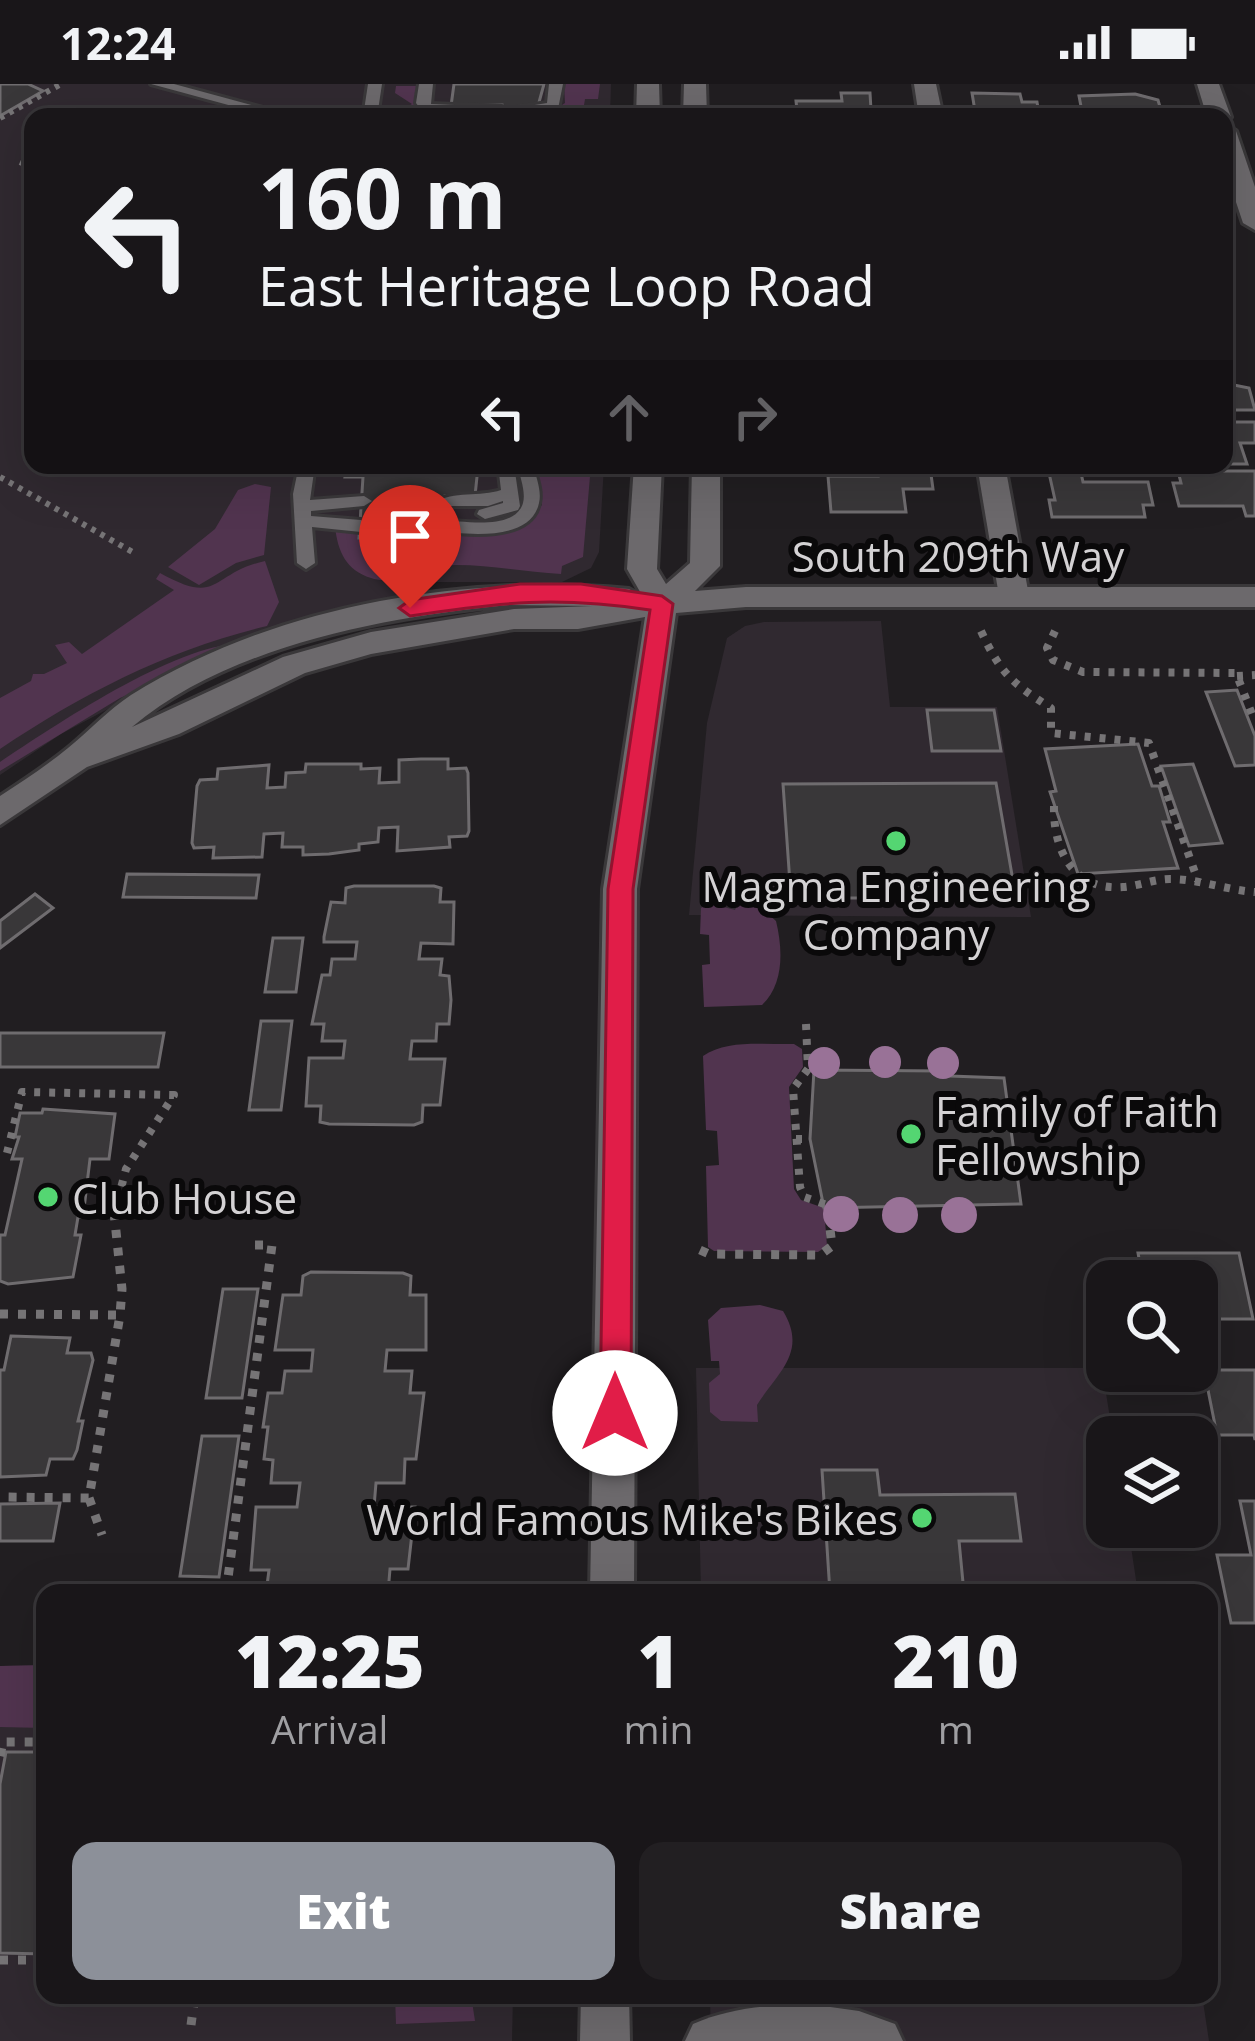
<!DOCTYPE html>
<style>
:root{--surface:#191619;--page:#221f22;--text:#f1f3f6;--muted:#9f9fa2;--line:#373538;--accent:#8c9099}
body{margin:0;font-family:"Open Sans",sans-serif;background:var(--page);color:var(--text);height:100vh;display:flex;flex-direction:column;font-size:45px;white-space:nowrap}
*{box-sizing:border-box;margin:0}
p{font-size:39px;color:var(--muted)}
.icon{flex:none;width:66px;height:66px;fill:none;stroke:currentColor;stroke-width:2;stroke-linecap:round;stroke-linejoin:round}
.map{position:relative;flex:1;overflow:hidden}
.side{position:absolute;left:36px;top:1500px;width:1182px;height:420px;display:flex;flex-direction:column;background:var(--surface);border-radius:24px;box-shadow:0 12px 48px #0002,0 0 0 3px var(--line)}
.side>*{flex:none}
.hud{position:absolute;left:24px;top:24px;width:1209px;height:366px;border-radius:24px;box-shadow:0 12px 48px #0002,0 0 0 3px var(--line);background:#191619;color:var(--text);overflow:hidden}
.controls{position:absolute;left:1086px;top:1176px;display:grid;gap:24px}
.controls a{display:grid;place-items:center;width:132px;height:132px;border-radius:24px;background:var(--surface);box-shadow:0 12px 48px #0002,0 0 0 3px var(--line);font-size:60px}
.pin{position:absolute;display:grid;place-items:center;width:102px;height:102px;color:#fff;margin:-123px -51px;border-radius:50% 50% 50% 0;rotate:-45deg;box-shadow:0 0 12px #0007}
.pin .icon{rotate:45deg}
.me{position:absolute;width:132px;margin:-66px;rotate:0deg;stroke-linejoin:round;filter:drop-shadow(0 0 9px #0008)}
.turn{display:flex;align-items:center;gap:42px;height:252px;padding:0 36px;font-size:54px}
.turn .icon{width:156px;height:156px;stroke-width:2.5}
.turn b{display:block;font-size:84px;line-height:102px}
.lanes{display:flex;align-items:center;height:114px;padding:0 36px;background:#0003;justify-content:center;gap:60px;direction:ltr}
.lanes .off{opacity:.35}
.eta{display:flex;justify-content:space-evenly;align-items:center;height:204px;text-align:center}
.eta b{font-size:72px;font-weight:800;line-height:84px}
.action{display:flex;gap:24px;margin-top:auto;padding:24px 36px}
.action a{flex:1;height:138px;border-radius:24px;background:var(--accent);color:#fff;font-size:48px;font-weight:800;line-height:138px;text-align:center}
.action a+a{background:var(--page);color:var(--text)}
.status{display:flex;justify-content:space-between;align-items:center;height:84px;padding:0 60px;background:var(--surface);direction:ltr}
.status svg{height:33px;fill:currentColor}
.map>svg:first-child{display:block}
</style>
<div class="status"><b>12:24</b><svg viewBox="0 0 49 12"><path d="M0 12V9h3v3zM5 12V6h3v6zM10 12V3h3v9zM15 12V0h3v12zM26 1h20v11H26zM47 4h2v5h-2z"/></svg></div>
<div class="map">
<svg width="1255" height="1957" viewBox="0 0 1255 1957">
<rect width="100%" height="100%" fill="#211e21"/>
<g fill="#302930">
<polygon points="0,0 611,0 610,33 33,33 33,381 604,381 599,468 591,484 562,498 436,498 168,593 61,650 0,691"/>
<polygon points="881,537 890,623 997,623 1031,833 689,831 707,639 727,554 745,542 764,538"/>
<polygon points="696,1284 1102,1284 1113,1353 1107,1353 1107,1443 1128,1443 1138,1509 701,1509"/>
<polygon points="45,1581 45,1911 513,1911 512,1957 0,1957 0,1582"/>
<polygon points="710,1911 1202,1911 1209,1957 711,1957"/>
</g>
<g fill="#51344f">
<polygon points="564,0 600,0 598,15 585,15 584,21 598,21 599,28 587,33 392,33 393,21 401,26 412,20 395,9 396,2 418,2 417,24 429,30 547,31 565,19"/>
<path d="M535,381H591L583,473L562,482L561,490C520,488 478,478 436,482C414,484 394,502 371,494C346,486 338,468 335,443L353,449L521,444L542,421Z"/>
<polygon points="255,400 271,403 264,471 236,479 199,501 168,483 215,445 238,406"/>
<path d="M265,477L279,518L267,542C170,565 83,609 0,665V614L31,597L33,590H44L67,579L55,561L69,558L82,570L174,506L156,495L160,489C221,523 210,489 265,477Z"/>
<path d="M241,560L120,614L0,687V678C54,642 177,559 241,560Z"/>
<path d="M709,819L735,826L737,821H758L776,837C783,866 784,900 762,921L704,923L702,881L710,880L709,851L700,850L701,824Z"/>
<path d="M794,960L802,965L803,983L789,1003L794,1105L801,1116L824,1124L827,1162L818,1168L714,1167L708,1163L706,1082L719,1081L717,1047L706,1046L703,972C727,955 765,961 794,960Z"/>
<path d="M760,1221L783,1227C808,1268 778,1288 757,1321L758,1338L721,1337L710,1328L709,1299L720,1290L719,1277H711L708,1236L721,1224Z"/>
<polygon points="45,1581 45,1644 0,1643 0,1582"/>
<polygon points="395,1911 471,1911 475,1937 396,1940"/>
</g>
<g fill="#393739" stroke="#6f6c6f" stroke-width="3">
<polygon points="0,0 28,0 43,7 0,32"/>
<polygon points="544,0 538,22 522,22 521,32 502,32 502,21 451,22 454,0"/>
<polygon points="841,9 870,9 871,26 843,25 844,33 786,33 786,26 797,26 796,17 842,17"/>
<polygon points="972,9 1020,10 1022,18 1037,18 1038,24 1047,24 1050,33 975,27"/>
<polygon points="1135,10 1158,16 1162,30 1112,27 1114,33 1083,33 1079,12"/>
<polygon points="1224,299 1249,304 1255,326 1224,326"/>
<polygon points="1224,338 1255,338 1255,359 1240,359 1247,380 1224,380"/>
<polygon points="347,381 482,381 478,383 475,412 445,412 441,454 359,454 363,393 345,393"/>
<polygon points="877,383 930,383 933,405 903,405 906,428 831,428 828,392 878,392"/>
<polygon points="1178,387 1255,387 1255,432 1246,432 1243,422 1179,422 1173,399 1181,399"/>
<polygon points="1049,389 1081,389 1083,398 1148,398 1153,421 1143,421 1145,433 1052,433 1049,416 1055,416"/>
<polygon points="1237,606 1255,652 1255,681 1235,682 1206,608"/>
<polygon points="927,626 994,626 1001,667 932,667"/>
<polygon points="1138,660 1152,702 1159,702 1170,738 1163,738 1178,784 1078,790 1050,708 1056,707 1045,665"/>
<polygon points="421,675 448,675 448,685 466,684 468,689 469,747 467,752 449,753 450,763 397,767 398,743 379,744 378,758 359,760 359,766 329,770 303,771 303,763 282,763 283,749 264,750 262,773 213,774 214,763 194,764 192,759 197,702 200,696 217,695 218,685 269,681 267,704 285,703 286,689 305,688 306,680 361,680 361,685 380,684 379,699 399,698 399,676"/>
<polygon points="1193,680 1222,759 1189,762 1161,682"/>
<polygon points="996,699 1016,814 791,814 783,700"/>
<polygon points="127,790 259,791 256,814 123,813"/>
<polygon points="354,802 434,802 441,804 440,818 454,818 453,860 421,859 419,875 442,875 440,891 449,892 451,916 449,940 437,940 436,957 412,957 410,975 445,975 440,1021 423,1021 422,1038 414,1041 329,1040 320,1038 321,1022 306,1022 309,974 343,974 345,957 322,957 324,940 312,940 322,891 330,891 332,875 355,875 357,858 324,858 324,853 331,818 345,819 346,804"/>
<polygon points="35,810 53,824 0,864 0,837"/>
<polygon points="273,854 303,854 296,908 265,908"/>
<polygon points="261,937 292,937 281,1026 249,1026"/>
<polygon points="0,949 164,949 158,983 0,983"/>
<polygon points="814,986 943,987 950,992 1004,994 1021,1120 824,1124 810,1055"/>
<polygon points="43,1025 115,1030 109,1075 90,1075 83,1133 78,1133 75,1151 81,1151 73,1193 8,1200 0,1197 0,1151 5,1151 22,1075 12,1075 19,1053 15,1053 20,1029 42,1029"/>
<polygon points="1138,1169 1239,1169 1253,1235 1197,1235 1197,1197 1143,1197"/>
<polygon points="311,1188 403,1189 411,1192 410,1211 426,1211 426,1266 387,1266 385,1287 412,1287 410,1309 424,1309 416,1375 405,1375 404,1399 376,1399 374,1423 415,1423 408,1485 390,1485 388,1509 266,1509 269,1486 251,1486 256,1423 297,1423 300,1399 271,1399 273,1376 264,1375 268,1343 263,1343 268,1309 282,1309 285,1287 311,1287 313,1266 275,1266 283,1211 301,1211 303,1192"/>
<polygon points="223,1205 258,1205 242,1314 206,1314"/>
<polygon points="11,1252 70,1254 67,1269 91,1269 93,1276 78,1337 83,1337 77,1366 73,1375 50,1375 46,1391 0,1393 0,1286 4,1286"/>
<polygon points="1204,1286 1255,1286 1255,1356 1254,1351 1217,1351"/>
<polygon points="202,1352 239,1352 219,1493 180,1492"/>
<polygon points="822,1386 877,1386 880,1411 1015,1410 1021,1457 959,1457 964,1509 830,1509"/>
<polygon points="1240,1417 1255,1417 1255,1539 1231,1539 1217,1471 1251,1471"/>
<polygon points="60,1419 53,1457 0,1457 0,1420"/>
<polygon points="6,1668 45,1668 45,1870 0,1869 0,1700"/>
</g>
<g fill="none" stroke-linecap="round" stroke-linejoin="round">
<defs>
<g id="lane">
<polygon points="151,0 174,0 296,33 273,33"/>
<polygon points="368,0 382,0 377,33 363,33"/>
<polygon points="419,0 433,0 431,20 502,23 509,27 502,31 422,27 416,19"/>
<polygon points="549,0 563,0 558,25 516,30 516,24 547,19"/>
<polygon points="299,381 315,381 310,416 364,412 372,417 364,422 311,427 311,432 361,436 369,442 361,448 312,443 315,479 306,485 297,479 293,410"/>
<path d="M498,381H514L520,422L518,426L485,435L477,430L479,426L503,419V417L488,422H438L436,418C452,407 481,413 501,406Z"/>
<path d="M517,381H533C536,393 542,407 539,419C531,458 465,451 436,446V438L442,436C463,437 515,447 523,419C526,408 520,392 517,381Z"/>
</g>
<g id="street">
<polygon points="914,0 936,0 943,33 919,33"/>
<polygon points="1197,0 1219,0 1231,33 1227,38 1224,33 1207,33"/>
<polygon points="1224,40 1236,47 1255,103 1255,146 1243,139 1224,82"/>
<polygon points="977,381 1005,381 1029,512 1024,519 1004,519 999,512"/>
<path d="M816,1921L859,1927L895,1940L903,1957H685L693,1940C732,1923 774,1920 816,1921Z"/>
</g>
<g id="secondary">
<polygon points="637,0 659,0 660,33 636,33"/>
<polygon points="684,0 706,0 707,33 683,33"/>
<path d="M634,381H662L657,485L666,500L690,479L692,381H720V482L695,507L746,503H1255V523H746L676,529L637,805L634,1509H590L603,805L645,533L578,545H514L371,570L305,589L179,650L87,683L0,741V712C23,697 46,682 68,664C89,647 108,626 131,611C276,521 462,490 629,505L643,513L627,485ZM509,521L593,522L514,525L371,548L283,573L132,643C230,561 385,533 509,521Z"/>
<polygon points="581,1911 629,1911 630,1957 580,1957"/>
</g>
</defs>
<use href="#lane" stroke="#3a383a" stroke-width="6"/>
<use href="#street" stroke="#3a383a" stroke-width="6"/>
<use href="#secondary" stroke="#3a383a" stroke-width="6"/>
<g stroke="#767476" stroke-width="6" stroke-dasharray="4.5 6" stroke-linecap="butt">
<polyline points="0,34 61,0"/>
<polyline points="20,78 33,84"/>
<polyline points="0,393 136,470"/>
</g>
<g stroke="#767476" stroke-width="8" stroke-dasharray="6 9" stroke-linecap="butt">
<path d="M981,547C1001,590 1012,599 1051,624V649L1149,659L1198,797"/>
<polyline points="1055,547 1047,564 1053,576 1083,588 1236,589 1255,638"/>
<polyline points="1237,592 1255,591"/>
<path d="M1054,722C1053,766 1073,807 1123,803C1139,802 1154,795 1170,795C1199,795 1226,806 1255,808"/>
<polyline points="806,940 808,985 793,1005 800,1103 804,1113 827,1121 828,1131"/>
<polyline points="796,1055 810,1055"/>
<polyline points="7,1069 22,1008 174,1011 126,1085 114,1131"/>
</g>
<g stroke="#767476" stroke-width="9" stroke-dasharray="8 10" stroke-linecap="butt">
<polyline points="114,1128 122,1205 120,1231"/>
<polyline points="700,1166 709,1170 820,1171 832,1162 828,1128"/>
<polyline points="0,1230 120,1231 89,1414 0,1413"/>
<polyline points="89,1414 102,1451"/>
<polyline points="226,1509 272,1161 250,1161"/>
<polyline points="0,1672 3,1658 45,1658"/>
<polyline points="0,1876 45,1876"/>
<polyline points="191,1941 195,1911"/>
</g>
<use href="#lane" fill="#6c696c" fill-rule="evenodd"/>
<use href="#street" fill="#6c696c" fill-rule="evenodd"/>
<use href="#secondary" fill="#6c696c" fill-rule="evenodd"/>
</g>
<g fill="#997297">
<circle cx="885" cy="978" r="16"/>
<circle cx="824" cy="979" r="16"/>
<circle cx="943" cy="979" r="16"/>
<circle cx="841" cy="1130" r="18"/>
<circle cx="900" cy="1131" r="18"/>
<circle cx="959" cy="1131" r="18"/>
</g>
<path fill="#e11d48" stroke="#92132f" stroke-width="3" d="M520,500H581L662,512L673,520L633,805L631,1329L626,1339L615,1343L604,1339L600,1329L608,805L650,526C556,512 502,518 410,532L399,524L410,516Z"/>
<g fill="#54d672" stroke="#0a090a" stroke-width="4.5">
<circle cx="896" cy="757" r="12"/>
<circle cx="911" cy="1050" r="12"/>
<circle cx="48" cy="1113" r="12"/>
<circle cx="922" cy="1434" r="12"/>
</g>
<g text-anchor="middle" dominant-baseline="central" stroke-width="12" stroke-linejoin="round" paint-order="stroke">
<g font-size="42" fill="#d4d2d4" stroke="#0a090a">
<text x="958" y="471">South 209th Way</text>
</g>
<g font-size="42" fill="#d4d2d4" stroke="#0a090a" text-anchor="start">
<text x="896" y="801" text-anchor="middle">Magma Engineering<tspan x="896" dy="48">Company</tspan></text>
<text x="935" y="1026">Family of Faith<tspan x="935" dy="48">Fellowship</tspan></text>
<text x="72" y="1113">Club House</text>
<text x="898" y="1434" text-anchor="end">World Famous Mike's Bikes</text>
</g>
</g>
</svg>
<div class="controls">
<a><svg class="icon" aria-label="search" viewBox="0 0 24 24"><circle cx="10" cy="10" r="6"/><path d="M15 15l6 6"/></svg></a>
<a><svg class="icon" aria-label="layers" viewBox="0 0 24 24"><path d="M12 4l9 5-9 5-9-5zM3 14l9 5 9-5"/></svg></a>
</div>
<div class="pin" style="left:410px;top:524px;background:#d93025"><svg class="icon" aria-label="arrive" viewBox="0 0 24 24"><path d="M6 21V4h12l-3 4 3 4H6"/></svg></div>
<svg class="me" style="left:615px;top:1329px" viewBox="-20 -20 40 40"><circle r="19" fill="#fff"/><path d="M0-13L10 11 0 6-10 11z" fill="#e11d48"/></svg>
<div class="hud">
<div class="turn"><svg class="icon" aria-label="left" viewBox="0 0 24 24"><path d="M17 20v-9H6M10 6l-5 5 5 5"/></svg><div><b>160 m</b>East Heritage Loop Road</div></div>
<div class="lanes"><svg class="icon" aria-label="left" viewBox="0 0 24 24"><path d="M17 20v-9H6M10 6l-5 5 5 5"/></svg><svg class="icon off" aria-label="ahead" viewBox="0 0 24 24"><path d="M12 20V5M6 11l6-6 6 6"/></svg><svg class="icon off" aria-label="right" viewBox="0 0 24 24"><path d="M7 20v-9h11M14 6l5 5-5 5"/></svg></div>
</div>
<section class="side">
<div class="eta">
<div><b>12:25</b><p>Arrival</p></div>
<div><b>1</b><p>min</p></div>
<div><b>210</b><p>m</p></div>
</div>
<div class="action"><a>Exit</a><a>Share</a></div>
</section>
</div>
